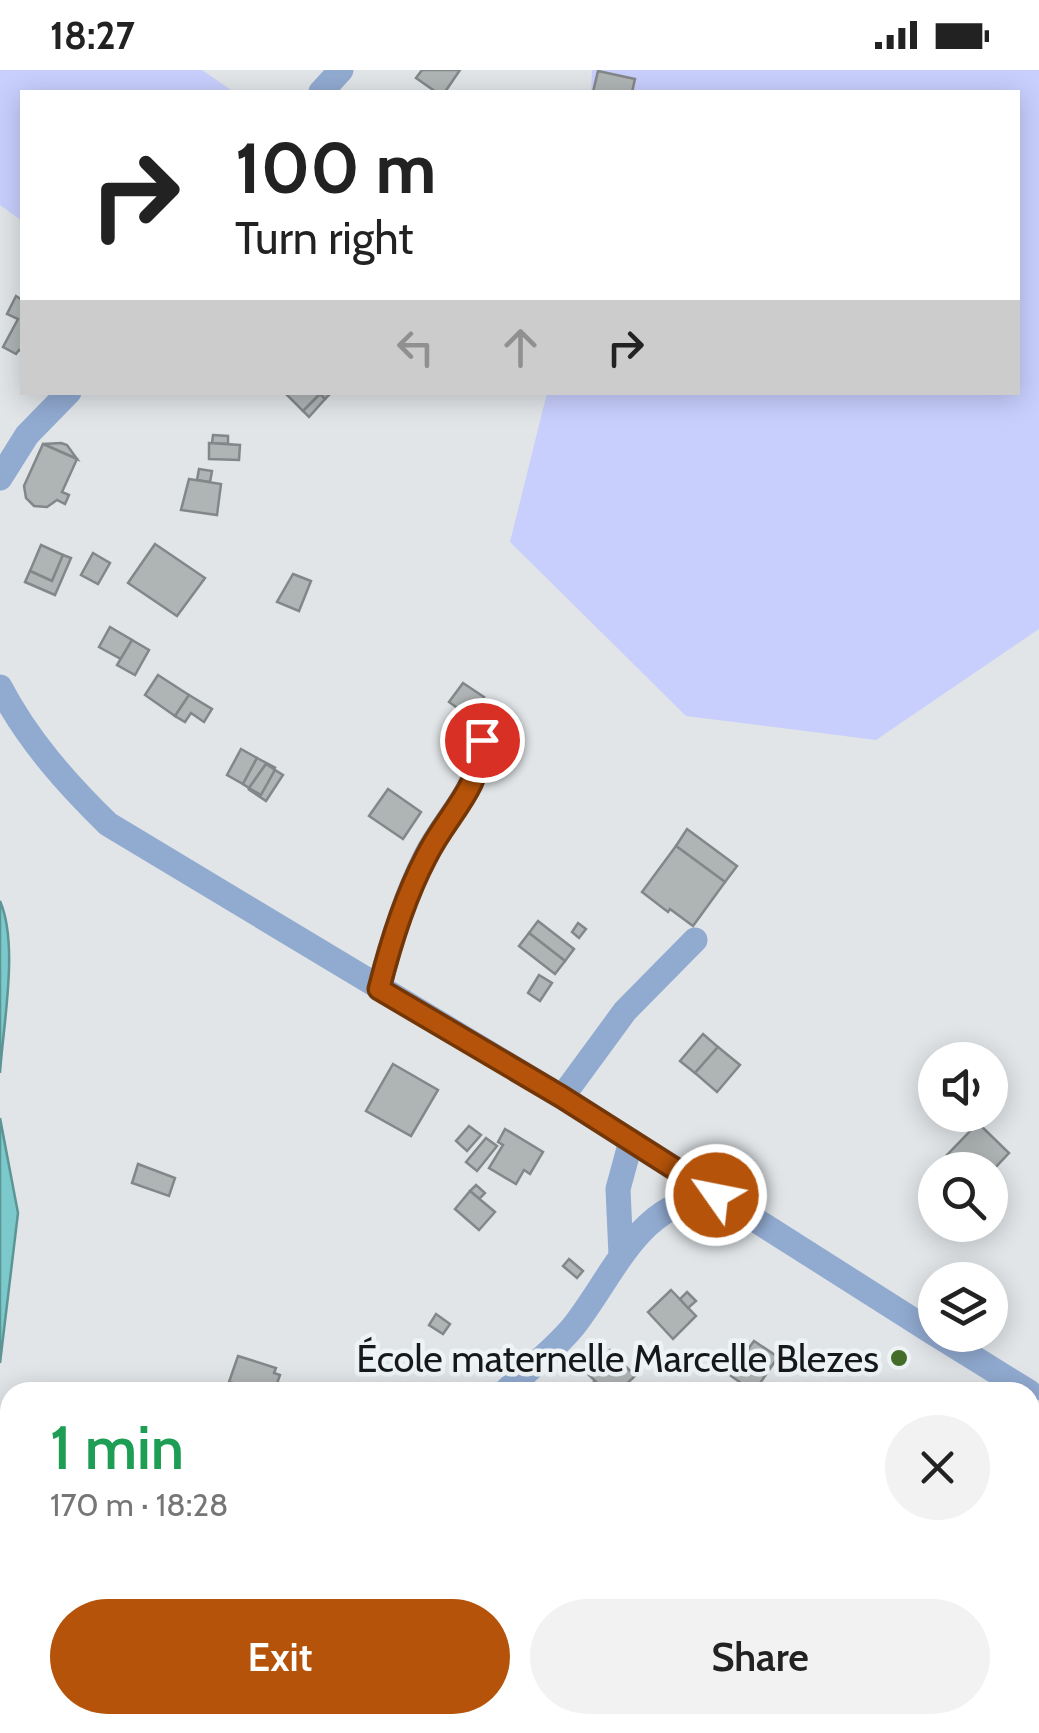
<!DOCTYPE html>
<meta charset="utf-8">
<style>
:root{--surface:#fff;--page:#f2f2f2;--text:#222;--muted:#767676;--accent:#b45309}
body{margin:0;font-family:Cabin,sans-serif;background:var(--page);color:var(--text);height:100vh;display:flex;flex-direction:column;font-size:38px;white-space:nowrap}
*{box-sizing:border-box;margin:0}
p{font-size:32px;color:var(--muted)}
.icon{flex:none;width:55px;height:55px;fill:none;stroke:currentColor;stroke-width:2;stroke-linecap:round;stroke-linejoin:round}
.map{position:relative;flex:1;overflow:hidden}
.panel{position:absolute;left:0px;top:1312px;width:1040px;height:352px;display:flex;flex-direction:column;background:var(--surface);border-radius:30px 30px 0 0;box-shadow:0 5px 25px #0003}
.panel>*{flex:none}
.banner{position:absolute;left:20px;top:20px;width:1000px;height:305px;border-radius:0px;box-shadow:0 5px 25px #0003;background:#fff;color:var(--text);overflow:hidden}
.tools{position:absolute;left:918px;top:972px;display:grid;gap:20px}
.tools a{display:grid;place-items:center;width:90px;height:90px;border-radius:50%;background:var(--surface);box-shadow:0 5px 25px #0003;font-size:50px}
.pin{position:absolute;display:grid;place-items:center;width:85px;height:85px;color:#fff;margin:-42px;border:5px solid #fff;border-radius:50%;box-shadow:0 2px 10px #0007}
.me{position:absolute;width:110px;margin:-55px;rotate:303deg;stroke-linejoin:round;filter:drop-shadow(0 0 8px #0008)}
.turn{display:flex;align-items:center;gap:35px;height:210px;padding:0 50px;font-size:45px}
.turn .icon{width:130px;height:130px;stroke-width:2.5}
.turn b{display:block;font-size:70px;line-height:85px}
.lanes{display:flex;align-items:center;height:95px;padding:0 50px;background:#0003;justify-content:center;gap:50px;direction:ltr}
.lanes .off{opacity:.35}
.round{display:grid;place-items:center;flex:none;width:105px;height:105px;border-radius:52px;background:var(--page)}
.overview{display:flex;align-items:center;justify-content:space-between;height:170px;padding:0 50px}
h1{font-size:60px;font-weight:600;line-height:75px;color:#1e9e55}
.primary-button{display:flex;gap:20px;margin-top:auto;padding:20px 50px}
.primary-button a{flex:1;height:115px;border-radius:60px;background:var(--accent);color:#fff;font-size:40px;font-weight:600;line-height:115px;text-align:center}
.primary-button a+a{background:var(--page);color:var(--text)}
.status{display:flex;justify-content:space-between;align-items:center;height:70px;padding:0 50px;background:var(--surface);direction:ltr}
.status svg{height:28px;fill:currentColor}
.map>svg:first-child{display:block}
</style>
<div class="status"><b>18:27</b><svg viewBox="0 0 49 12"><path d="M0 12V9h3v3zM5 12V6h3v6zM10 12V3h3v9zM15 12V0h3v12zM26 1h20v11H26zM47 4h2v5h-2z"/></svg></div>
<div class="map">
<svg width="1039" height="1663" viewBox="0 0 1039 1663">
<rect width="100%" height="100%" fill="#e1e5e8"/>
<g fill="#c8cffd">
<polygon points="0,0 202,0 234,22 22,22 22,151 0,135"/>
<polygon points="592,0 1039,0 1039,559 876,670 686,646 510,472 547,323 1018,322 1018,22 591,22"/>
</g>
<g fill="#7bc9ca" stroke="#5d9495" stroke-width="2.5">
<path d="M0,831C19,875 3,955 0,1003Z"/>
<polygon points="0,1048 18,1143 0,1293"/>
<polygon points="0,1550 10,1663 0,1663"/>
</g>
<g fill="#afb4b5" stroke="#838789" stroke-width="2.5">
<polygon points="422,0 460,0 445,22 436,22 416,8"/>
<polygon points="598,1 635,9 632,22 593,22"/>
<polygon points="16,226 22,230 22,282 19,280 16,284 3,277 18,249 7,244"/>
<polygon points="284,322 331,322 331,323 325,329 320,324 303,341"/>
<polygon points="320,324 325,329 309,347 303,341"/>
<polygon points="213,365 228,366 228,374 212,373"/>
<polygon points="61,373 67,375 77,389 43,374"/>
<polygon points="209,373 240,375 239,390 209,389"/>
<polygon points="43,374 77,389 62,422 69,425 65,434 57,430 47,437 34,436 26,428 24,416"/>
<polygon points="199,399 212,401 210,412 197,410"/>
<polygon points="189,409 221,414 217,445 181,440"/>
<polygon points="155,474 205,508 177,546 128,513"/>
<polygon points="41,475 63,485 52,511 30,501"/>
<polygon points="93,483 110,493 98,514 81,505"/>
<polygon points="63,485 71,488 55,525 25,512 30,501 52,511"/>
<polygon points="293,504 311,511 299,541 277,532"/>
<polygon points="110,557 132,570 121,589 99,577"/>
<polygon points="132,570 149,580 135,605 117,595"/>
<polygon points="158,605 189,625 175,646 145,625"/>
<polygon points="463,613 484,627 470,647 449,632"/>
<polygon points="189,625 212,639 204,652 191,643 185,652 175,646"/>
<polygon points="241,679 257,688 243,714 227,705"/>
<polygon points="257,688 276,698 266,694 249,718 243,714"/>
<polygon points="266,694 275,700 261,725 249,718"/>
<polygon points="275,700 283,705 266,731 248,719 261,725"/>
<polygon points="388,719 421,742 403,769 369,746"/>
<polygon points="687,759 737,796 725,812 676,776"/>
<polygon points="676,776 725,812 693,856 670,839 668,842 642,822"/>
<polygon points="538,851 574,879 565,891 529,863"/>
<polygon points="578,853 586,859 579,868 572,862"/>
<polygon points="529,863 565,891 555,904 519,876"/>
<polygon points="539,905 552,913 540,931 528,923"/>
<polygon points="703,964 718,977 695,1003 680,991"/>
<polygon points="718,977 740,995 717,1022 695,1003"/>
<polygon points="393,994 438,1020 411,1066 366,1041"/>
<polygon points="978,1053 1009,1083 990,1103 990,1100 963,1100 947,1085"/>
<polygon points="469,1056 481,1065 467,1081 456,1071"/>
<polygon points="505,1059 543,1082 530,1104 524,1100 516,1114 489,1098 503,1075 498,1072"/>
<polygon points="486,1068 497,1076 477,1101 466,1092"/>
<polygon points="138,1094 175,1108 169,1126 132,1113"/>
<polygon points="476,1115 485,1123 479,1129 470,1121"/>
<polygon points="470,1121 495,1142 479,1160 455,1139"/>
<polygon points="569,1189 583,1201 577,1208 563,1196"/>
<polygon points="671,1220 696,1246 673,1269 648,1242"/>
<polygon points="687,1222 696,1231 688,1238 680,1229"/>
<polygon points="436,1244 450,1254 443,1264 429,1255"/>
<polygon points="754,1271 778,1287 767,1303 743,1286"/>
<polygon points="610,1280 635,1306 618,1322 606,1322 587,1303"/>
<polygon points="238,1286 276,1298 274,1303 280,1305 274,1322 261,1322 229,1312"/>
<polygon points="743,1286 767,1303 754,1322 731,1306"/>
<polygon points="595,1311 603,1320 601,1322 591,1322 587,1318"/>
<polygon points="1030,1405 1039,1412 1039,1423 1030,1435"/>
<polygon points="156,1655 181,1655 177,1663 152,1663"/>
<polygon points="284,1655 329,1655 323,1663 295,1663"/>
<polygon points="475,1655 504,1655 510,1660 508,1663 480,1663 473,1657"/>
<polygon points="651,1655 679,1655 673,1663 653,1663 648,1659"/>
<polygon points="705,1655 730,1655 724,1663 715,1663"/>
<polygon points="730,1655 742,1655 737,1663 724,1663"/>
<polygon points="972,1655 1004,1655 996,1663 979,1663"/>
</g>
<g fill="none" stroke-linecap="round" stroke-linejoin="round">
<g stroke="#91aad0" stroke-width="25">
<polyline points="321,22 341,0"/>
<polyline points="0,408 27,365 69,322"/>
<path d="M0,617C28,670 65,712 108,754L562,1027L935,1264"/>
<path d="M379,919C390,875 405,827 425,787C447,744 479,721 482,670"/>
<polyline points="562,1027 625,941 695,870"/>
<polyline points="621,1185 618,1119 631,1071"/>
<polyline points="937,1265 1029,1322"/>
<path d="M505,1322C527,1300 553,1281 573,1257C615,1204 638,1131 716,1125"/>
<polyline points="1030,1506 1039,1498"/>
<polyline points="200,1663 205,1655"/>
<polyline points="841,1663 851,1655"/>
</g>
</g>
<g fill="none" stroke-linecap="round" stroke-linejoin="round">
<defs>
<path id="route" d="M482,670C480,721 447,744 426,787C405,827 390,875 379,919L562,1027L716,1125"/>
</defs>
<use href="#route" stroke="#753606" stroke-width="25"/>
<use href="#route" stroke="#b45309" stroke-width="18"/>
</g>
<circle fill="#446d29" stroke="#eef3f6" stroke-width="4" cx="899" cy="1288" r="10"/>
<g text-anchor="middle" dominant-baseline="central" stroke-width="9" stroke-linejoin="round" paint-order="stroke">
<g font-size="38" fill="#171819" stroke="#eef3f6" text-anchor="end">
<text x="879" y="1288">École maternelle Marcelle Blezes</text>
</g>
</g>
</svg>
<div class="tools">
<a><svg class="icon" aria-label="sound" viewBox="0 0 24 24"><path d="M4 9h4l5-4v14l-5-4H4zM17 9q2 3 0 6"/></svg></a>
<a><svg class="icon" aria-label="search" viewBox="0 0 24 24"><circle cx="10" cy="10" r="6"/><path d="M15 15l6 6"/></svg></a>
<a><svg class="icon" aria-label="layers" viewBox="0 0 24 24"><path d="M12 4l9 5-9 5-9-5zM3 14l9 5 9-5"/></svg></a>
</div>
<div class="pin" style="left:482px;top:670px;background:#d93025"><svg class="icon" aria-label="arrive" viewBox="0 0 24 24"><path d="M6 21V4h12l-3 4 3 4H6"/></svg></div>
<svg class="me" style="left:716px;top:1125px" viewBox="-20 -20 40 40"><circle r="17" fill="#b45309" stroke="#fff" stroke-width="3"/><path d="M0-11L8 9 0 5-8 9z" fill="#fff"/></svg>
<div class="banner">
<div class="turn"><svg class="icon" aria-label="right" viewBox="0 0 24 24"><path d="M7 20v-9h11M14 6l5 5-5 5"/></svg><div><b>100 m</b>Turn right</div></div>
<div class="lanes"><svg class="icon off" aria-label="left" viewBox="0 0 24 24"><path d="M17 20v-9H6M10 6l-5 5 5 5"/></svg><svg class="icon off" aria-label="ahead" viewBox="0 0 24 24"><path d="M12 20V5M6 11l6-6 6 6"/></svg><svg class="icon" aria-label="right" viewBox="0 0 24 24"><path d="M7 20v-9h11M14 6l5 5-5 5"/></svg></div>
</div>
<section class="panel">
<div class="overview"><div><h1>1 min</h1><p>170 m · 18:28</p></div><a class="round"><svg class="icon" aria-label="close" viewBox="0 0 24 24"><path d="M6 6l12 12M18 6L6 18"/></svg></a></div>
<div class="primary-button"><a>Exit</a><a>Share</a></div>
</section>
</div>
